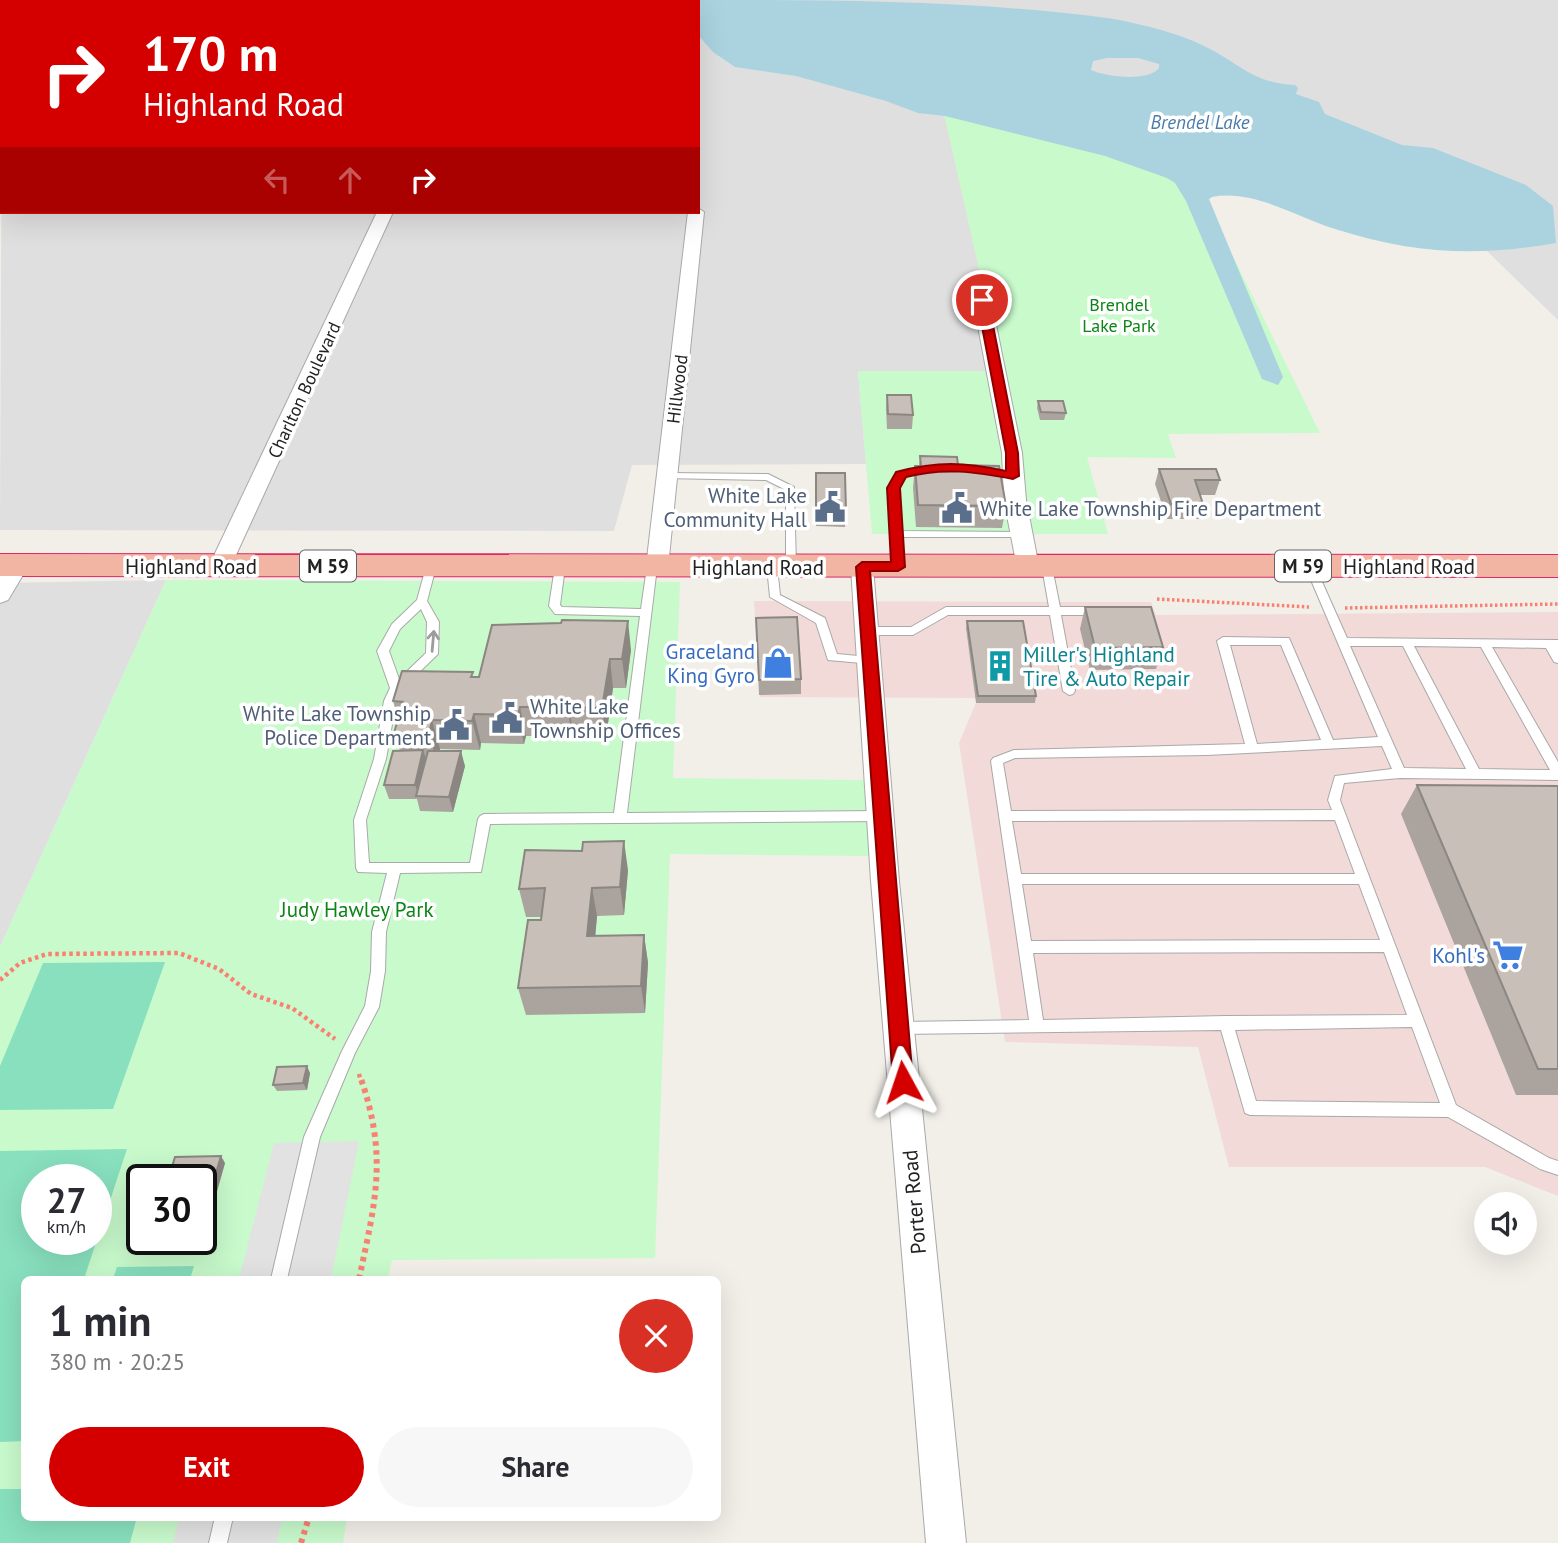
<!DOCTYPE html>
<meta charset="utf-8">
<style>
:root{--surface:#fff;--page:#f7f7f7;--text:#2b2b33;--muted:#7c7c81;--accent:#d40000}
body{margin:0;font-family:"PT Sans",sans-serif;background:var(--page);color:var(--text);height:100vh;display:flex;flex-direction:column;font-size:26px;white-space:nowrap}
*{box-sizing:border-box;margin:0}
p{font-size:23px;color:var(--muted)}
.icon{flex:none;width:38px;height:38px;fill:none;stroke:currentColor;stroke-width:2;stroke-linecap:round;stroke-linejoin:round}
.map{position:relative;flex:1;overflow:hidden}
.drawer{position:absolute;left:21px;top:1276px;width:700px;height:245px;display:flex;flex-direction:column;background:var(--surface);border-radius:10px;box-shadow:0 7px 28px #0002}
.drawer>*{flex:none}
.top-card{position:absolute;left:0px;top:0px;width:700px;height:214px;box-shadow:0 7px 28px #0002;background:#d40000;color:#fff;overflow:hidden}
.buttons{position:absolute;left:1474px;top:1192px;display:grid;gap:14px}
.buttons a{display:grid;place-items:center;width:63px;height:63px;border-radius:50%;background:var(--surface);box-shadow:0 7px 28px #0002;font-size:35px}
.speed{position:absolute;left:21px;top:1164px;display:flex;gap:14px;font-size:35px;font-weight:700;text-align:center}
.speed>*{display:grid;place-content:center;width:91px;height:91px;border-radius:50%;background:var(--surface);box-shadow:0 7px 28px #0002;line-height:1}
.speed small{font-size:18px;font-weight:400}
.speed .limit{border:4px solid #111;border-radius:10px;background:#fff;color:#111}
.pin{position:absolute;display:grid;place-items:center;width:60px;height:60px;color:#fff;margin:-30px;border:4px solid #fff;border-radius:50%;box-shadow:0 2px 7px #0007}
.me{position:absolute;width:77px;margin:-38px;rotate:355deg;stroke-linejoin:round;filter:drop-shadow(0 0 5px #0008)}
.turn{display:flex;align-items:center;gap:24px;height:147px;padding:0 28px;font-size:32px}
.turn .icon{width:91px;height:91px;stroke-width:2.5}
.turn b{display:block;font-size:49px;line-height:60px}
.lanes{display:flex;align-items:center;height:66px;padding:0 28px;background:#0003;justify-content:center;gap:35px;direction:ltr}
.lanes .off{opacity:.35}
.round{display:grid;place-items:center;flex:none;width:74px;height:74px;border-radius:37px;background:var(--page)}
.summary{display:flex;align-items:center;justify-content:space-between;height:119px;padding:0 28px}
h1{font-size:42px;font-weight:700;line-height:52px}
.action{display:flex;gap:14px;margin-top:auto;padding:14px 28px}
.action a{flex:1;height:80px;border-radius:42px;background:var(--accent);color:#fff;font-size:28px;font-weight:700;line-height:80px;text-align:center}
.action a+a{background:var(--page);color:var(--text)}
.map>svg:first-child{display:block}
</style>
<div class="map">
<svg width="1558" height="1543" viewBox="0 0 1558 1543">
<rect width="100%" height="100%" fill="#f2efe9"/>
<g fill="#e0dfdf">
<polygon points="36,0 1558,0 1558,320 1455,220 940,92 1002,372 858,371 866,464 632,465 614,531 0,530 2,37 2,212 698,212 698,2"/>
<polygon points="166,580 0,947 0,583"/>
</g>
<polygon fill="#f2dad9" points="754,601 1151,602 1156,615 1558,612 1558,1196 1485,1167 1229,1167 1198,1047 1005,1042 959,743 978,698 760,697"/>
<g fill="#c8facc" fill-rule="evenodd">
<polygon points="939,92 1152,92 1320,433 1168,434 1176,458 1087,457 1108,534 872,534 858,371 1002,371"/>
<path d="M166,580L680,582L673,778L864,780L869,856L670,854L655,1258L392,1260L388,1279H24V1517H347L343,1543H0V947ZM37,1180H96V1239H37ZM142,1180H201V1239H142Z"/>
</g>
<g fill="#88e0be" fill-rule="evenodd">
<polygon points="165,962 113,1109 0,1110 0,1066 43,963"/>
<path d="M127,1149L84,1279H24V1441L0,1442V1151ZM37,1180H96V1239H37Z"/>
<polygon points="194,1266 190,1279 113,1279 117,1267"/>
<polygon points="0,1489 24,1489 24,1517 137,1517 130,1543 0,1543"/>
</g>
<g fill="#e2e2e2">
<polygon points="359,1141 331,1279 239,1279 274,1143"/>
<polygon points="179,1517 282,1517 277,1543 173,1543"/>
</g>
<path fill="#aad3df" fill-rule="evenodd" d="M686,0C829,0 974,0 1114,19C1144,25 1179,33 1206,47C1241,64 1252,83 1295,85L1298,88L1296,94L1319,102L1325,114L1402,145L1433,148L1496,173L1526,185L1553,206L1556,243C1476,257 1414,254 1335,229C1297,217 1253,189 1212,197L1209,199L1283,377L1278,385L1262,379L1186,201L1175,183L1167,178L1105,156L945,116L918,113L886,101L796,76L735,67L713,52L698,35V2ZM1107,58H1138L1159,64V68C1148,82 1106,77 1091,70L1093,61Z"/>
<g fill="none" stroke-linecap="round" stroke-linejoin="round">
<defs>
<g id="service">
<polygon points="930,464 935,467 933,469 905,477 898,488 901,531 1022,532 1026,533 1026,537 901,537 903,567 898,570 894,569 888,488 898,473"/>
<polygon points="666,473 768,474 794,487 796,567 795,569 791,570 786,567 786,490 766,480 663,478 661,476"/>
<path d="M1310,563L1315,566L1347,638L1558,640V663L1554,662L1546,648L1492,647L1558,762V780L1400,778L1344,783L1340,800L1456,1105L1549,1158L1558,1161V1175L1540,1169L1448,1117L1250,1115L1245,1113L1221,1030L898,1034L893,1032L891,1028L893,1024L898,1022L1029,1020L991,761L993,758L1014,750L1245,744L1217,641L1223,637L1289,638L1333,740L1378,737L1305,566ZM1230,645H1281L1321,740L1257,744ZM1350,646H1403L1466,769L1404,768ZM1414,646L1481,647L1550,770L1479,769ZM1382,746L1392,769L1335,776L1328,800L1332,810L1011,811L1003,763L1015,758L1207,755ZM1335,820L1355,874H1021L1012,821ZM1022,884H1359L1380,940L1031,941ZM1384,952L1407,1015L1226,1016L1043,1020L1033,953ZM1412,1027L1440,1103L1256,1101L1235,1030Z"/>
<path d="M431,564L436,567L427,601L439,622L438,654L401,690L396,701L386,759L366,820L369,863H470L478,819L480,816L484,814L614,813L640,616L555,614L549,606L555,567L560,564L565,567L560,605L562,607L641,609L647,567L652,564L657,567L627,813L881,811L885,813L887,816L885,819L881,821L490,824L481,872L400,873L386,932L385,971L379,1007L355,1053L320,1137L287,1279H271L304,1137L342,1051L365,1006L371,971L372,932L387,873L358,872L356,868L354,820L374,759L384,701L390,688L377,651L392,624L417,600L426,567ZM421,609L427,622L426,653L399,679L389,651L400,629Z"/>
<polygon points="772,564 777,567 780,595 825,618 837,654 869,657 873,658 875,661 873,664 828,660 816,623 770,597 767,567"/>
<polygon points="1047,564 1052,567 1060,607 1100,607 1105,611 1100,615 1061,615 1075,691 1073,694 1069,695 1063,691 1050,615 948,615 913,635 867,635 861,631 867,627 911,627 946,607 1049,607 1042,567"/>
<polygon points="215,1517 233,1517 227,1543 209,1543"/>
</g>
<g id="minor">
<polygon points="160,0 173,0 159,2"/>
<polygon points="338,0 354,0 355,2 339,2"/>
<polygon points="529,0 544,0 545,2 530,2"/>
<polygon points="2,187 2,199 0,200 0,188"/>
<polygon points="698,208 704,212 668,567 665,572 649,572 646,567 688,212 698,212"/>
<polygon points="377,212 393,212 231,566 228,571 212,571 209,566"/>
<polygon points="982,295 991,300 1022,453 1026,500 1039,567 1036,572 1020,572 1017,567 1004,500 1002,453 973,300"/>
<polygon points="18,558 26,560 29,565 8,600 0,603 0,576 10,560"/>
<polygon points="862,560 870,562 873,567 899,881 966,1543 926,1543 871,881 851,567 854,562"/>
</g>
<polygon id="trunk" points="0,554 1558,555 1558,577 0,576"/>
</defs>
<use href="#service" stroke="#a9a9a9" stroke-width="2"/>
<use href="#minor" stroke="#a9a9a9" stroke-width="2"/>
<use href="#trunk" stroke="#dc2a67" stroke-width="2"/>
<g stroke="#fa8072" stroke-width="3.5" stroke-dasharray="2.5 2.5" stroke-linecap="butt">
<polyline points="1157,599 1309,607"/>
<polyline points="1345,608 1558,604"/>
</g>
<g stroke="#fa8072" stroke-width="4.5" stroke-dasharray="3.5 3.5" stroke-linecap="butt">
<polyline points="0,980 20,963 47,954 179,953 219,969 251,994 292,1008 335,1039"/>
<polyline points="359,1074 360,1078"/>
</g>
<g stroke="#fa8072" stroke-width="6" stroke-dasharray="4.5 4.5" stroke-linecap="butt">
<path d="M359,1279C376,1199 388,1156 360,1076"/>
<polyline points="301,1543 309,1517"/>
</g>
<use href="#service" fill="#fff" fill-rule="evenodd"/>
<use href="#minor" fill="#fff" fill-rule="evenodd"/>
<use href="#trunk" fill="#f2b4a3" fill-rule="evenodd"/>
</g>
<g fill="#aba49e">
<polygon points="887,395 913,415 912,429 887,429 886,409"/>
<polygon points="1038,401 1066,413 1064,420 1040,420 1037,408"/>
<polygon points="920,456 958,465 1006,506 1002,528 916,527 913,488 915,466 919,466"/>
<polygon points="1159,469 1220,480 1215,495 1200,495 1203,504 1199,519 1167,519 1155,484"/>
<polygon points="816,473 846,512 845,527 816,526"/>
<polygon points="1085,607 1163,647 1156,669 1090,670 1080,629"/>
<polygon points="756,618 801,679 801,694 759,695"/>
<polygon points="967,621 1036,696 1035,703 976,703 966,628"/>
<polygon points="631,650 626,688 613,688 606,737 574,737 573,741 565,741 564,736 526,736 524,744 481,743 480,750 440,749 440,751 465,766 453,812 420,811 417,799 389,799 384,785 400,751 394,733 398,719 393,701 474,677"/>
<polygon points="1417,785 1558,786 1558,1095 1516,1095 1401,814"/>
<polygon points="628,870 624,915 597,916 595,936 644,935 648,963 645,1013 526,1015 518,988 541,917 526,917 519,889"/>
<polygon points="310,1073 307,1090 277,1091 273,1085"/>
<polygon points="225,1163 203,1240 156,1240 156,1239 201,1239 201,1180"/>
</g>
<g fill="#8b8681">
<polygon points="628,621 631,650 626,688 622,659"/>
<polygon points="610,659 613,688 606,737 602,708"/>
<polygon points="520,707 526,736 524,744 518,715"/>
<polygon points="569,707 574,737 573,741 568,712"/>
<polygon points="474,714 481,743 480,750 472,721"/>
<polygon points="432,720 440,749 437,763 429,734"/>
<polygon points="423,750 428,765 419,796 415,785"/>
<polygon points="461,751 465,766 453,812 449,797"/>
<polygon points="624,841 628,870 624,915 620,887"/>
<polygon points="592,888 597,916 593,963 587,936"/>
<polygon points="644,935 648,963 645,1013 641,986"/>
<polygon points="307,1066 310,1073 307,1090 303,1083"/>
<polygon points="221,1156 225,1163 203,1240 201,1237 201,1224"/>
</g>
<g fill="#c7bfb8" stroke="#8b8681" stroke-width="2">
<polygon points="887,395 911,395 913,415 888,414"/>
<polygon points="1038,401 1063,401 1066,413 1041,412"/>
<polygon points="920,456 957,457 958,465 999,466 1006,506 918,505 915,466 921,466"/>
<polygon points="1159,469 1216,469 1220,480 1195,480 1203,504 1171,504"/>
<polygon points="816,473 845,473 846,512 816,512"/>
<polygon points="1085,607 1151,607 1163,647 1095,648"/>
<polygon points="797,617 801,679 759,680 756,618"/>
<polygon points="562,620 628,621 622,659 610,659 602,708 569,707 568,712 560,712 560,707 520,707 518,715 474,714 472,721 432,720 429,734 394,733 403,702 393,701 402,671 473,672 471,677 479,677 492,625 561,623"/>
<polygon points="967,621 1023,621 1036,696 978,696"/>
<polygon points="423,750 415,785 384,785 393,751"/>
<polygon points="428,751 461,751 449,797 416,796"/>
<polygon points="1417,785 1558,786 1558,1069 1538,1069"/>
<polygon points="624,841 620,887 592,888 587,936 644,935 641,986 518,988 528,920 541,920 545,888 519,889 525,850 582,851 583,842"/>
<polygon points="307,1066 303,1083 273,1085 277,1067"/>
<polygon points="221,1156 201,1224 201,1180 168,1180 175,1157"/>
</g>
<defs><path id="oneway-shaft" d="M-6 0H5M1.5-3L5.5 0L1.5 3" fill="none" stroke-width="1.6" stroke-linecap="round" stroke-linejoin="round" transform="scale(1.75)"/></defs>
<use stroke="#9c9c9c" href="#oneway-shaft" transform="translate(433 641) rotate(-85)"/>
<path fill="#d40000" stroke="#8a0000" stroke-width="2" d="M982,297L988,300L1018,453L1019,476L1013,479C975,472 943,467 906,477L900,488L905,567L898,571H870L913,1082L910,1088L903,1091L896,1088L893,1082L856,567L862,562H891L887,488L896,472C938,461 964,462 1006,471V453L977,300Z"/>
<defs>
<symbol id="civic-bare" viewBox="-9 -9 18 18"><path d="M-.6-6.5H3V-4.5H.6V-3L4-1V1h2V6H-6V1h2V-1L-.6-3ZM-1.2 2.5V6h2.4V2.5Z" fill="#5c6f8a" stroke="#fff" stroke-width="2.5" paint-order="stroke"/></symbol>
<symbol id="shop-bare" viewBox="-9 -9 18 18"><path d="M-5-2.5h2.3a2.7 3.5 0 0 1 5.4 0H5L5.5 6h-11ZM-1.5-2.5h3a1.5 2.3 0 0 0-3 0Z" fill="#3f7fe0" stroke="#fff" stroke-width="2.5" paint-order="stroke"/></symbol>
<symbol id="building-bare" viewBox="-9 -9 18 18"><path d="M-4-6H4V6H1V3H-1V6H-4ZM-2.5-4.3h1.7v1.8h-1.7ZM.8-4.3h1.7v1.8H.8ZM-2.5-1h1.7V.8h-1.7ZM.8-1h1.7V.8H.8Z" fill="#0f9aa8" stroke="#fff" stroke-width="2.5" paint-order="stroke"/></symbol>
<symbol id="supermarket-bare" viewBox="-9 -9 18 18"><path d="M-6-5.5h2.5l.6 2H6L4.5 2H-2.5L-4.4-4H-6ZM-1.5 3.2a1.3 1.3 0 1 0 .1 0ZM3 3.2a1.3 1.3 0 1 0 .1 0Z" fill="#3f7fe0" stroke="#fff" stroke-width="2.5" paint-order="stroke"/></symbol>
</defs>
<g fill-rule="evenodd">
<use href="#civic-bare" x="808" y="485" width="44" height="44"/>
<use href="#civic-bare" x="935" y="486" width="44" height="44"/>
<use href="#shop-bare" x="756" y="641" width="44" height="44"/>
<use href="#building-bare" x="978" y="644" width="44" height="44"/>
<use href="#civic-bare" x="485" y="696" width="44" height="44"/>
<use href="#civic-bare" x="432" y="703" width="44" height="44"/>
<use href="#supermarket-bare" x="1486" y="933" width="44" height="44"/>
</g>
<g text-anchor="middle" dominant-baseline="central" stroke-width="7" stroke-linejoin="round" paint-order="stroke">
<g font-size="18" fill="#0c8416" stroke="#fff">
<text x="1119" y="304">Brendel<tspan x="1119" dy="21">Lake Park</tspan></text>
</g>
<g font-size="18" fill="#222" stroke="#fff">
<text transform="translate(677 389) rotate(-83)">Hillwood</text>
<text transform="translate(304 390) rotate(-65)">Charlton Boulevard</text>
</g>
<g font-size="19" font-style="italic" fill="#4a7aab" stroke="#fff">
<text x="1200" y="122">Brendel Lake</text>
</g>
<g fill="#fff" stroke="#646464" stroke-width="2">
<rect x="300" y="550.5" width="56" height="31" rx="5"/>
<rect x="1275" y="550.5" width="56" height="31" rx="5"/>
</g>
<g font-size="19" font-weight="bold" fill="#222">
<text x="328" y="566">M 59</text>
<text x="1303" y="566">M 59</text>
</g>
<g font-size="21" fill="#4e5e75" stroke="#fff" text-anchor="end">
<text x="807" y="495">White Lake<tspan x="807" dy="24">Community Hall</tspan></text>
<text x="980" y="508" text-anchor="start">White Lake Township Fire Department</text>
<text x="530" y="706" text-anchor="start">White Lake<tspan x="530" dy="24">Township Offices</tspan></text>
<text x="431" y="713">White Lake Township<tspan x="431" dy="24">Police Department</tspan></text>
</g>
<g font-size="21" fill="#222" stroke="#fff">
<text x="191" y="566">Highland Road</text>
<text x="1409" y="566">Highland Road</text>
<text x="758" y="567">Highland Road</text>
<text transform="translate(914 1202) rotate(-95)">Porter Road</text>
</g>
<g font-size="21" fill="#366cbe" stroke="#fff" text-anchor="end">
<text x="755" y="651">Graceland<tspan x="755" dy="24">King Gyro</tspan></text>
<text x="1485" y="955">Kohl's</text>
</g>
<g font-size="21" fill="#0d838f" stroke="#fff" text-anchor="start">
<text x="1023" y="654">Miller's Highland<tspan x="1023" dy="24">Tire &amp; Auto Repair</tspan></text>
</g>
<g font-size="21" fill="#0c8416" stroke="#fff">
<text x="357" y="909">Judy Hawley Park</text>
</g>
</g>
</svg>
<div class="buttons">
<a><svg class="icon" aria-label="sound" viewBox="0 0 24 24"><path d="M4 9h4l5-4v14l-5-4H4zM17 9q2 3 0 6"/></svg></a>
</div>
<div class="speed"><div>27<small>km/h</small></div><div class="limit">30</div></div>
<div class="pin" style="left:982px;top:300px;background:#d93025"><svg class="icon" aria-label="arrive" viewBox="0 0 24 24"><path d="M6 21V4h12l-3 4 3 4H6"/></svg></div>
<svg class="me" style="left:903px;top:1082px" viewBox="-20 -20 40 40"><path d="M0-17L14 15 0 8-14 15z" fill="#d40000" stroke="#fff" stroke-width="4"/></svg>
<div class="top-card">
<div class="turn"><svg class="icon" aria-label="right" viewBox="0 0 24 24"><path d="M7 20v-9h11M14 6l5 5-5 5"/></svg><div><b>170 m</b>Highland Road</div></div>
<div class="lanes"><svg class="icon off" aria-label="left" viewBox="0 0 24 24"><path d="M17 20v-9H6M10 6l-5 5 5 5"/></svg><svg class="icon off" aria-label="ahead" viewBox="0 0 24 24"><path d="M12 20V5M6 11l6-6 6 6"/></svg><svg class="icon" aria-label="right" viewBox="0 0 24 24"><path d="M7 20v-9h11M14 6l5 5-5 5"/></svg></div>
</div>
<section class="drawer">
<div class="summary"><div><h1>1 min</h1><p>380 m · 20:25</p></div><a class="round" style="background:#d93025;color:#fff"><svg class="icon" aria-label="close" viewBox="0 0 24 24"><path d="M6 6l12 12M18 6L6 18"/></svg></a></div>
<div class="action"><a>Exit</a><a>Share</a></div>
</section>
</div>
